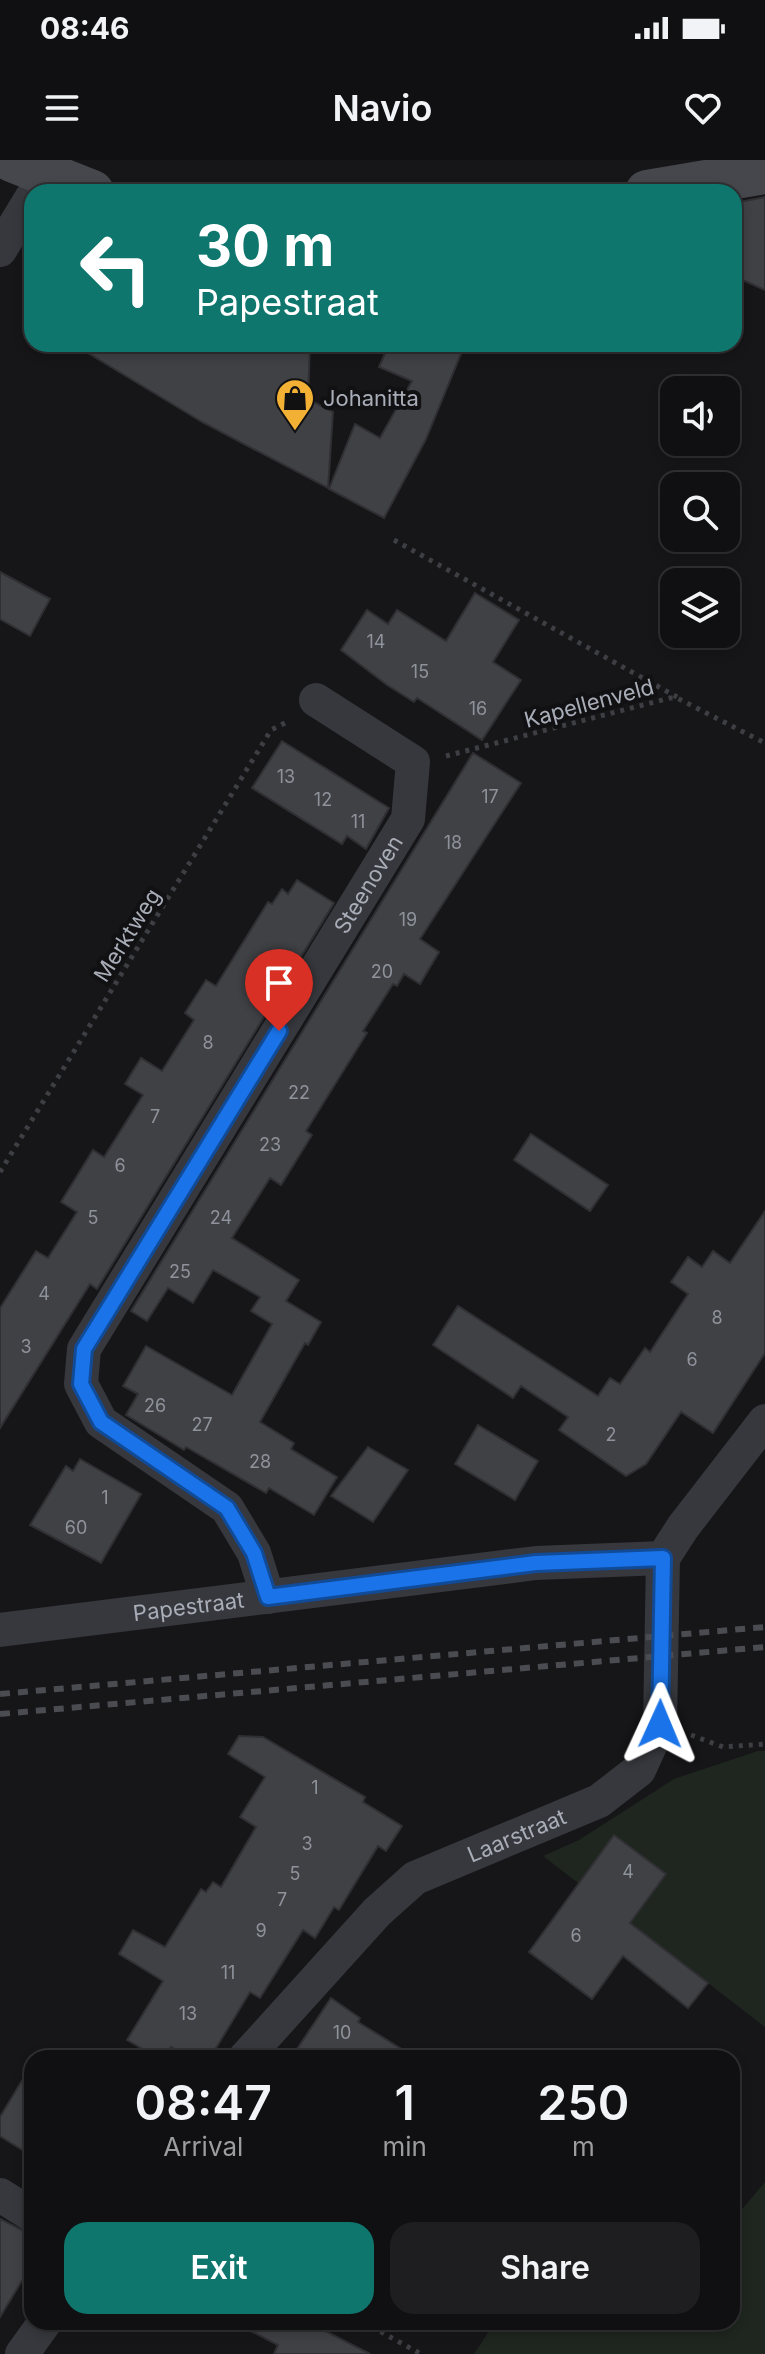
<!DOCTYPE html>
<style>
:root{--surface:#101012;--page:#1e1e20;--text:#f1f3f6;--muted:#9c9d9f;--line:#303032;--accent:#0f766e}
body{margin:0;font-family:Inter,sans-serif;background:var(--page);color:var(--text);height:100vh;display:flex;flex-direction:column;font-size:30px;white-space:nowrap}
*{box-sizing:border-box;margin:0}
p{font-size:26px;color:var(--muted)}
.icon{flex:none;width:44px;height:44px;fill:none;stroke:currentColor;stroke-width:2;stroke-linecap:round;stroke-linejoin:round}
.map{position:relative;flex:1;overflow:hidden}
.drawer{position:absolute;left:24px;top:1890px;width:716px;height:280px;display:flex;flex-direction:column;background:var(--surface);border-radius:24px;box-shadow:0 4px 12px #0003,0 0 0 2px var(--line)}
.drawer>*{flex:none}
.hud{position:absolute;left:24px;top:24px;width:718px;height:168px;border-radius:24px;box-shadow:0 4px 12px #0003,0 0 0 2px var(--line);background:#0f766e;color:#fff;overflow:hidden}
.buttons{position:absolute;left:660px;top:216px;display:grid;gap:16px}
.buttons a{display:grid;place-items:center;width:80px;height:80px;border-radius:16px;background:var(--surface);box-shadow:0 4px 12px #0003,0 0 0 2px var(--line);font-size:40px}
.pin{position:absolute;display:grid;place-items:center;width:68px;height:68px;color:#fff;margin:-82px -34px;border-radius:50% 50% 50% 0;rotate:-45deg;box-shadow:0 0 8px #0007}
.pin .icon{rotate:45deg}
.me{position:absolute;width:88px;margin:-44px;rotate:1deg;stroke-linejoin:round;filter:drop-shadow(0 0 6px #0008)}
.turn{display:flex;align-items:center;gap:28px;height:168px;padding:0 40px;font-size:36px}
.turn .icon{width:104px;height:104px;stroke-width:2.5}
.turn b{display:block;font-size:56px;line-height:68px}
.eta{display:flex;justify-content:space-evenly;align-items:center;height:136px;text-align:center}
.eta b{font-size:48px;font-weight:600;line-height:56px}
.action{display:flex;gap:16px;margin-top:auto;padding:16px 40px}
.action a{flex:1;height:92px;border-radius:24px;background:var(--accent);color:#fff;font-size:32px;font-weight:600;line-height:92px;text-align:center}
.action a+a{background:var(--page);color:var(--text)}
.status{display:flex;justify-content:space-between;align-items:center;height:56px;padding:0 40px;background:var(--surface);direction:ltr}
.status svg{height:22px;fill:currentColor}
header{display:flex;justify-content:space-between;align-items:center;height:104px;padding:0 40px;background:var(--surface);font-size:36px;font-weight:600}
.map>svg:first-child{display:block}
</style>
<div class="status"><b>08:46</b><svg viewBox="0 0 49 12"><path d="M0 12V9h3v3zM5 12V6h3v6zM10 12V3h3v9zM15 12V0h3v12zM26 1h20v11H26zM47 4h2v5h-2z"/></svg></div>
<header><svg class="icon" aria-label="menu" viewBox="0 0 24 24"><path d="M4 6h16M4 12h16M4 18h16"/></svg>Navio<svg class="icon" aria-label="heart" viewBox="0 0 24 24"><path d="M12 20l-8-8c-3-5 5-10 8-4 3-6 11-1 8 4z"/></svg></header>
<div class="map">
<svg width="765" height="2194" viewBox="0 0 765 2194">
<rect width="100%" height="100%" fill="#161618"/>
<g fill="#1e261f">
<polygon points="758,1591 765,1591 765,1867 543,1696 579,1680 674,1619"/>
<polygon points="765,2022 765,2194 474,2194 495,2162 732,2162 732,2061"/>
</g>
<g fill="#404145" stroke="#303034" stroke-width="2">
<polygon points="765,37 765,130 734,116 734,43"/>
<polygon points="73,184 310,184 308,239 333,252 328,328 202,262"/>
<polygon points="389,184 465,184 426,279 384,358 329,329 355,264 380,278 412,221 379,207"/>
<polygon points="0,412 50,439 30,476 0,459"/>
<polygon points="475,433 519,460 493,502 521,520 482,580 417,538 414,542 387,525 341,490 367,450 388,464 397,450 446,481"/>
<polygon points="282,581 389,648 366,689 347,676 342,684 252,628"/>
<polygon points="473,593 521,623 420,779 439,792 420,824 404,814 397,826 393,824 363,871 367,873 306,971 312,975 281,1025 270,1018 232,1078 299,1120 286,1141 321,1162 308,1185 305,1183 260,1262 294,1283 291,1289 337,1317 314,1355 269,1328 266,1333 186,1287 184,1290 126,1255 138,1234 123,1226 146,1186 232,1235 272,1164 251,1151 260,1137 213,1110 193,1143 168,1128 147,1161 131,1151"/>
<polygon points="297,720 334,743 97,1129 90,1124 0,1268 0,1148 36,1091 48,1098 77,1052 61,1042 93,990 104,997 143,935 125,924 141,898 162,911 194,860 185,853 206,820 216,826 268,742 272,744 282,729 288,734"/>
<polygon points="531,974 608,1025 590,1051 514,1000"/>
<polygon points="765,1051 765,1193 713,1273 681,1252 646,1304 626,1316 559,1270 568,1257 521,1226 513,1238 433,1185 458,1146 598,1236 610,1218 620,1224 645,1188 650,1192 688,1134 671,1122 688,1097 702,1107 713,1091 730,1103"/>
<polygon points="478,1265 538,1301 515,1340 455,1304"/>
<polygon points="368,1287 408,1310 373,1362 331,1336"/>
<polygon points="80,1299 141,1334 101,1403 30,1365 66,1306 73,1311"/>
<polygon points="239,1576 263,1577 365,1637 363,1642 402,1666 386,1691 378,1686 339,1750 334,1747 315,1778 303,1770 260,1838 250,1832 210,1898 189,1898 171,1887 165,1898 158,1898 127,1880 163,1821 119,1794 133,1770 165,1787 201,1729 206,1732 213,1722 221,1727 256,1667 240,1657 265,1617 228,1594"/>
<polygon points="614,1675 666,1714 630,1763 708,1823 688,1848 623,1796 592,1839 529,1792"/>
<polygon points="331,1838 360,1858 358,1862 416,1898 291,1898"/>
<polygon points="32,1904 32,1996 0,1976 0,1957"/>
<polygon points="0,2059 32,2075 32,2104 0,2157"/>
<polygon points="233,2162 308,2162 370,2194 274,2194 278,2185"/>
</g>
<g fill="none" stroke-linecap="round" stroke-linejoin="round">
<g stroke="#3d3f44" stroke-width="5" stroke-dasharray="4 6" stroke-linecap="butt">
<polyline points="394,380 677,537"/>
<polyline points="446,596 670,538 677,538 765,583"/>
<polyline points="0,1012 271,570 289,561"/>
<polyline points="691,1575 723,1587 765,1584"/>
<polyline points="363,2162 421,2194"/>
</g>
<g stroke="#37383d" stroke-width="34">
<polyline points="0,90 32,37"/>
<path id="s1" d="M268,1437L254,1393L227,1348L101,1262L81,1224L84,1189L408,659L413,602L316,540"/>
<path id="s2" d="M0,1470L536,1403L663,1398"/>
<path id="s3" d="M245,1898L377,1752L415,1718L599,1641L639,1610L660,1564L663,1398L683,1367L765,1261"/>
<polyline points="0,2035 32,2055"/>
<polyline points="22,2194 45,2162"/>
</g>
<g stroke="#45474d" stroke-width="44">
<polyline points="12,0 92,32"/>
<polyline points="647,32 765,12"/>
</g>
<g stroke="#4a4c52" stroke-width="6" stroke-dasharray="10 8" stroke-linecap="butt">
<polyline points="0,1534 765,1467"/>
<polyline points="0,1554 765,1487"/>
</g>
</g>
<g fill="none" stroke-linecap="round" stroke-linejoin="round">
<defs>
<polyline id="route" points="279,871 84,1189 81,1224 101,1262 227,1348 254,1393 268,1437 536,1403 663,1398 660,1564"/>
</defs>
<use href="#route" stroke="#114b97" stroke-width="20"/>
<use href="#route" stroke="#1a73e8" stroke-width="14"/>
</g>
<defs>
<symbol id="shop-pin" viewBox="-11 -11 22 30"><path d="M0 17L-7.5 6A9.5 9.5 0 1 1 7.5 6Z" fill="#f2b134" stroke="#111113"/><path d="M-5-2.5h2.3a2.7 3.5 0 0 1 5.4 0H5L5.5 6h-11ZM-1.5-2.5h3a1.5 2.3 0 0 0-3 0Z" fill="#111"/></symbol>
</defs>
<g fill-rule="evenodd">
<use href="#shop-pin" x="273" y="216" width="44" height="60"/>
</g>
<g text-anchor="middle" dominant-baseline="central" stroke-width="8" stroke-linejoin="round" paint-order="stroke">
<g font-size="18" fill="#8e929b">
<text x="376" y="481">14</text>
<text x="420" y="511">15</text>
<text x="478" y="548">16</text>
<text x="286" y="616">13</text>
<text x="490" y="636">17</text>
<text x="323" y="639">12</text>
<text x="358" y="661">11</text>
<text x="453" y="682">18</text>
<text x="408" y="759">19</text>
<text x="382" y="811">20</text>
<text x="208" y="882">8</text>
<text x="299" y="932">22</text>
<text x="155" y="956">7</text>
<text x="270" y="984">23</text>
<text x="120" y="1005">6</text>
<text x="93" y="1057">5</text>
<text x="221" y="1057">24</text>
<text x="180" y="1111">25</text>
<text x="44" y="1133">4</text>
<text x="717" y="1157">8</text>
<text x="26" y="1186">3</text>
<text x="692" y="1199">6</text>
<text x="155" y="1245">26</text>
<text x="202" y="1264">27</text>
<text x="611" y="1274">2</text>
<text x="260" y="1301">28</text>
<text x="105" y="1337">1</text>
<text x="76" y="1367">60</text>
<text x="315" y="1627">1</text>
<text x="307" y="1683">3</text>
<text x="628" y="1711">4</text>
<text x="295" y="1713">5</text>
<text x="282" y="1739">7</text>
<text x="261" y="1770">9</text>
<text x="576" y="1775">6</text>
<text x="228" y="1812">11</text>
<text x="188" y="1853">13</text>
<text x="342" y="1872">10</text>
</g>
<g font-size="22" fill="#a8adb8" stroke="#111113" text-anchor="start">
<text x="323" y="238">Johanitta</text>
</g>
<g font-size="22" fill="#a8adb8" stroke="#111113">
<text transform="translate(589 543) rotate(-15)">Kapellenveld</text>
<text stroke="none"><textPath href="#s1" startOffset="874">Steenoven</textPath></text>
<text transform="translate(127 775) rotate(-58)">Merktweg</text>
<text stroke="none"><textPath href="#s2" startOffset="190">Papestraat</textPath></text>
<text stroke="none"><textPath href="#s3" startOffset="358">Laarstraat</textPath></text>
</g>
</g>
</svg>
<div class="buttons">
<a><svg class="icon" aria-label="sound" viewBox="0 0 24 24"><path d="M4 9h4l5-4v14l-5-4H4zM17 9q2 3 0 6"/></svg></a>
<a><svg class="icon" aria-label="search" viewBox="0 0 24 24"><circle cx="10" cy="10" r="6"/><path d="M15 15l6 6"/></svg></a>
<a><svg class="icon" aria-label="layers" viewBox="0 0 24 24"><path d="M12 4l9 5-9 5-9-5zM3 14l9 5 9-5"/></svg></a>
</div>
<div class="pin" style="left:279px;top:871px;background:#d93025"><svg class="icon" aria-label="arrive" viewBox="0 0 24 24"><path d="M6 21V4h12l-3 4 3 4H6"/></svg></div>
<svg class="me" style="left:660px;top:1564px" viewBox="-20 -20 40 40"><path d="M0-17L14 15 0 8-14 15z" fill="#1a73e8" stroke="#fff" stroke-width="4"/></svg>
<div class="hud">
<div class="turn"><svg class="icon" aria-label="left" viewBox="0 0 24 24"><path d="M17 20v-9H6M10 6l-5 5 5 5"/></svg><div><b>30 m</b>Papestraat</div></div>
</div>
<section class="drawer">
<div class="eta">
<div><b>08:47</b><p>Arrival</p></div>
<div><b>1</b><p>min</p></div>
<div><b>250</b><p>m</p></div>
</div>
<div class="action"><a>Exit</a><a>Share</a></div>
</section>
</div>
